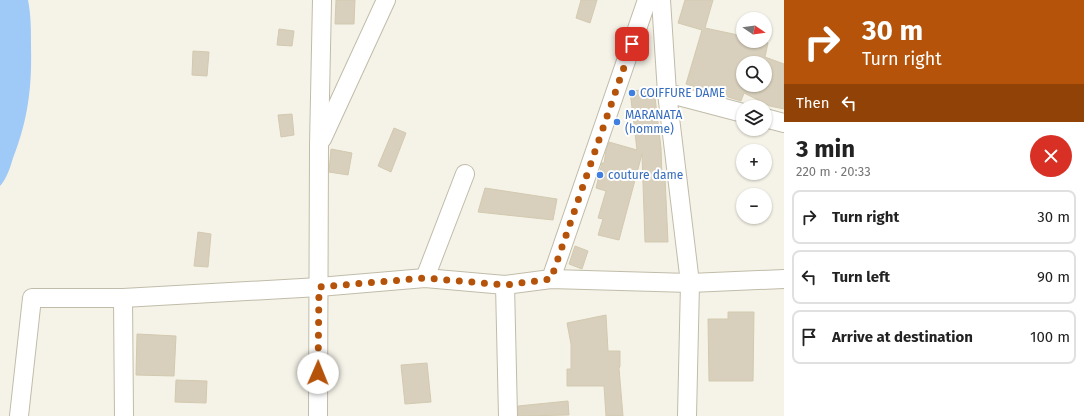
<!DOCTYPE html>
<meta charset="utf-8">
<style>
:root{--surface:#fff;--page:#f2f2f2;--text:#222;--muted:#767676;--line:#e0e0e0}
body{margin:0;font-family:"Fira Sans",sans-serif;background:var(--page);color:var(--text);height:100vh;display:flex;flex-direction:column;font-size:15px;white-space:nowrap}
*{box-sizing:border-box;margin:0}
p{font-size:13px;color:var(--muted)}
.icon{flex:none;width:22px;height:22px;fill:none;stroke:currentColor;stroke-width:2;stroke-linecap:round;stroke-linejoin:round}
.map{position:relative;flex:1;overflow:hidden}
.drawer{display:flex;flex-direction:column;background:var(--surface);width:300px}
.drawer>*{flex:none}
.top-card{background:#b45309;color:#fff;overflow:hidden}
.needle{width:26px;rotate:103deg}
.buttons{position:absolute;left:736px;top:12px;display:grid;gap:8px}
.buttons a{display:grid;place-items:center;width:36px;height:36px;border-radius:50%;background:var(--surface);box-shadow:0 1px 3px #0004;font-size:20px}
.pin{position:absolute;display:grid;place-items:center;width:34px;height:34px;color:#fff;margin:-17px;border-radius:8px;box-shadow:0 2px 6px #0006}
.me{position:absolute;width:44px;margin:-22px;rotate:1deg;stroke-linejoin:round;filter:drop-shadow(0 0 3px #0008)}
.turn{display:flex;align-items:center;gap:14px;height:84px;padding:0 12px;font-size:18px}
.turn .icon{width:52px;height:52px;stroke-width:2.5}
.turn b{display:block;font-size:28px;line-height:34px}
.then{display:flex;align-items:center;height:38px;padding:0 12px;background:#0003;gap:8px;font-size:15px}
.round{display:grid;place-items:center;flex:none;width:42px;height:42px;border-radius:21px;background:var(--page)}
.head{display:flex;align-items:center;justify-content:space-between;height:68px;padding:0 12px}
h1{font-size:24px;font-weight:700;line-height:30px}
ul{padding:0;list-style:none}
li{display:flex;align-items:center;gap:12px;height:54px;margin:0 8px 6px;padding:0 4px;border:2px solid var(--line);border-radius:8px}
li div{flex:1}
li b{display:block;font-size:15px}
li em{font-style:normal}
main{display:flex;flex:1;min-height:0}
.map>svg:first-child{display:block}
</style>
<main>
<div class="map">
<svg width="784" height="416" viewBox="0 0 784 416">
<rect width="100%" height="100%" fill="#f5f3e8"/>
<path fill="#9fc9f6" d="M0,0H28C31,15 31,30 31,46C32,87 28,120 13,158C10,168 7,178 0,186Z"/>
<g fill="#d8d0bc" stroke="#d3c9af" fill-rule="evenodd">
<polygon points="336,0 355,0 354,24 335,24"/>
<polygon points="581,0 597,0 590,23 576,18"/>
<path d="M685,0H713L705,28L743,36V41H762L768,43L765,57L784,64V109L770,106L744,93L741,101L686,84L702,30L678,23ZM743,63H765V85H743Z"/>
<polygon points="279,29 294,31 292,46 277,45"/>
<polygon points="193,51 209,52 207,76 192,75"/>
<polygon points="654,89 661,148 662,177 665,177 668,242 645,242 642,154 619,240 598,235 603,219 598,218 606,191 596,188 602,163 604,163 606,151 609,142 637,150 630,91"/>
<polygon points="292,114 294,135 281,137 278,115"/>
<polygon points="394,128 406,133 391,172 378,166"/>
<polygon points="331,149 352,153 348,175 329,172"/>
<polygon points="485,188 557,199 553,220 478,212"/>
<polygon points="198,232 211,234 208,267 194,266"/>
<polygon points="575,246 588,251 582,269 569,264"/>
<polygon points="728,312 754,312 753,381 709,381 708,319 728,319"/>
<polygon points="606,315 608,351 620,351 620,367 619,368 623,416 606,416 604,386 567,386 567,369 571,369 571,344 567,323"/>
<polygon points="137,334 176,336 174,376 136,375"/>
<polygon points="427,363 431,402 405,404 401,365"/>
<polygon points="176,380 207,381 206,403 175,402"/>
<polygon points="568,401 569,415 518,416 518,406"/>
</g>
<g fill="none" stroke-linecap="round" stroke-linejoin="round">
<defs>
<g id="minor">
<polyline points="661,0 667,93 690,283 687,416"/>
<polyline points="667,93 743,113"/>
<polyline points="765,118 784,123"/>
<polyline points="322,139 386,0"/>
<polyline points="425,278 465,174"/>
<polyline points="551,279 647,0"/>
<polyline points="505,285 508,416"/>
<polyline points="123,298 124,416"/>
<polyline points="19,416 32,298 123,298 319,287 425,278 505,285 551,279 690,283 784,279"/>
<polyline points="318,416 319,145 322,0"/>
</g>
</defs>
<use href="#minor" stroke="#c1bca9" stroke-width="20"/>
<use href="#minor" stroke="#fff" stroke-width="18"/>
</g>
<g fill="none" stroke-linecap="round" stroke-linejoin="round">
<polyline stroke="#b45309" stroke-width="7" stroke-dasharray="0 12.6" points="318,373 319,287 425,278 505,285 551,279 632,44"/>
</g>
<g fill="#3f7fe0" stroke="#fff" stroke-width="1.5">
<circle cx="632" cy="93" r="4"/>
<circle cx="617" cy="122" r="4"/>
<circle cx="600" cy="175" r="4"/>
</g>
<g text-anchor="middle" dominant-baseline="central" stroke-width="4" stroke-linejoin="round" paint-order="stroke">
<g font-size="12" fill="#366cbe" stroke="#fff" text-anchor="start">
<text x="640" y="93">COIFFURE DAME</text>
<text x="625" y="115">MARANATA<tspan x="625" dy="14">(homme)</tspan></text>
<text x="608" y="175">couture dame</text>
</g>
</g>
</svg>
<div class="buttons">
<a><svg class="needle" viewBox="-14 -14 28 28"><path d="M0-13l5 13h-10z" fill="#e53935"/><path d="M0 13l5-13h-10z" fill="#767676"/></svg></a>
<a><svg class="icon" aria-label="search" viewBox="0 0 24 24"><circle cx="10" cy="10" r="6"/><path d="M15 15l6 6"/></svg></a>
<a><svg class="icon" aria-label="layers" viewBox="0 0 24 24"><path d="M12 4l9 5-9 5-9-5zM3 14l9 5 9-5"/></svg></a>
<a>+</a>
<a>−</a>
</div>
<div class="pin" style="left:632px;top:44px;background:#d93025"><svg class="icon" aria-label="arrive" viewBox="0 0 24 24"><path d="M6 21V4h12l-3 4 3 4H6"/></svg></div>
<svg class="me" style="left:318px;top:373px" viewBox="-20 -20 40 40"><circle r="19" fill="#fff"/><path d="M0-13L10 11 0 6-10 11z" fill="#b45309"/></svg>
</div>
<section class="drawer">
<div class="top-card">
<div class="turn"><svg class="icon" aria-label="right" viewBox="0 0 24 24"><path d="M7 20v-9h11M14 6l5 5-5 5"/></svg><div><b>30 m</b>Turn right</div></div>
<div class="then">Then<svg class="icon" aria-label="left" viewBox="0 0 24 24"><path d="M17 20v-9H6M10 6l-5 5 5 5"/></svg></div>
</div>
<div class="head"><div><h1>3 min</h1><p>220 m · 20:33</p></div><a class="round" style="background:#d93025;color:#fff"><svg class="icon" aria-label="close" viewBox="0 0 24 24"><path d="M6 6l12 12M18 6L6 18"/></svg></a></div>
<ul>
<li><svg class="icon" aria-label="right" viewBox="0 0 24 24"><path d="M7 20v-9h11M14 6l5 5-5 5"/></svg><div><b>Turn right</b></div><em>30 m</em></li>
<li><svg class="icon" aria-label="left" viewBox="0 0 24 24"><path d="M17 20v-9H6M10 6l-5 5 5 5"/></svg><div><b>Turn left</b></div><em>90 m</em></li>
<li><svg class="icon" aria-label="arrive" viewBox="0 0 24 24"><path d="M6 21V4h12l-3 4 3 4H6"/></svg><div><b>Arrive at destination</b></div><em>100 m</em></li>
</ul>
</section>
</main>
